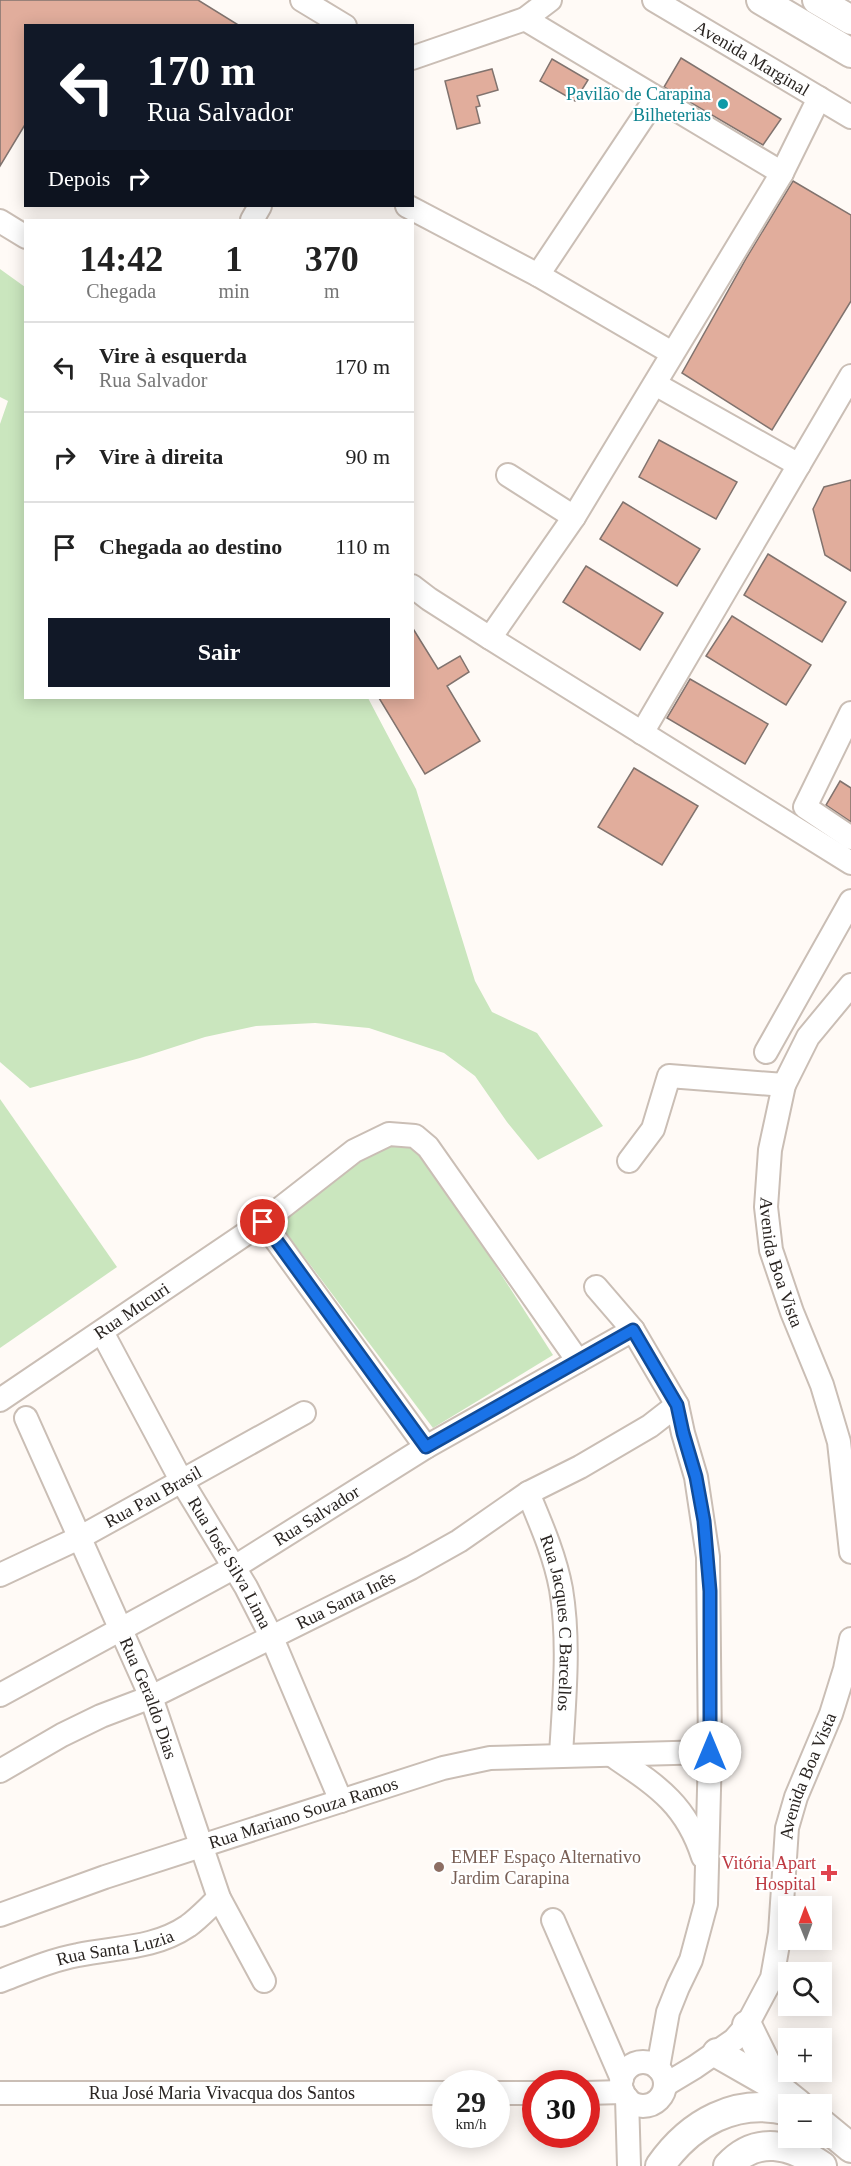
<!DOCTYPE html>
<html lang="pt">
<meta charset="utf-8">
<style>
:root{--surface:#fff;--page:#f2f2f2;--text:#222;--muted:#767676;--line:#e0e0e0;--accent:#111827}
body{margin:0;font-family:Georgia,serif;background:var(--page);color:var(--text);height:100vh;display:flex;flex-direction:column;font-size:22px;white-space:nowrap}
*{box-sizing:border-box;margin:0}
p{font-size:20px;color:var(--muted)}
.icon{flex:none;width:33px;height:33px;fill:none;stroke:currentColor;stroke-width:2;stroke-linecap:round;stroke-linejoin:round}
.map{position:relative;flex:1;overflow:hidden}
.panel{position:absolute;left:24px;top:219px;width:390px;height:480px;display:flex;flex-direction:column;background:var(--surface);border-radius:0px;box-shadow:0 3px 15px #0003}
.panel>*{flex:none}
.top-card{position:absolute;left:24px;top:24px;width:390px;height:183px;border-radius:0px;box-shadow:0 3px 15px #0003;background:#111827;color:#fff;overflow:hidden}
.needle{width:39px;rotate:359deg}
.fabs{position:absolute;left:778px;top:1896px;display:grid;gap:12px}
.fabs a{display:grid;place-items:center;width:54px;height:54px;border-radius:0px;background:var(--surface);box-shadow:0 3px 15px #0003;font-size:30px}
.speed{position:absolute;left:432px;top:2070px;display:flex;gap:12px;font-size:30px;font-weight:700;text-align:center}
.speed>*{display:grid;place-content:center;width:78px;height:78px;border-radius:50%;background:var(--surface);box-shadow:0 3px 15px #0003;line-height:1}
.speed small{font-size:15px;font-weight:400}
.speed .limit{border:9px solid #d22;background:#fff;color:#111}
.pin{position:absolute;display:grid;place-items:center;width:51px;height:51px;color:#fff;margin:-26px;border:3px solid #fff;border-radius:50%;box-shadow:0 2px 6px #0007}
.me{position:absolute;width:66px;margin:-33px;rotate:0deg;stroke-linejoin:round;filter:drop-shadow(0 0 4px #0008)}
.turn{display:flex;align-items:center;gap:21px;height:126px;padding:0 24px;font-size:27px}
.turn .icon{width:78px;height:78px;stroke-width:2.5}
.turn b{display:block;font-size:42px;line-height:51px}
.then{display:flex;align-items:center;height:57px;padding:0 24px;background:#0003;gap:12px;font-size:22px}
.eta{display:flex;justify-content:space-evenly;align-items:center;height:102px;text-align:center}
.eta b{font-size:36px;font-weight:600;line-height:42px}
.primary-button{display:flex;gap:12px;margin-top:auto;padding:12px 24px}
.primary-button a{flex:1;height:69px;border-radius:0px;background:var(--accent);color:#fff;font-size:24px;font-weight:600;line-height:69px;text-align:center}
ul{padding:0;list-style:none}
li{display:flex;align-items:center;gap:18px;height:90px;padding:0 24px;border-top:2px solid var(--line)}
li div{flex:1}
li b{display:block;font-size:22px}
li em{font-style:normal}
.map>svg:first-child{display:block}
</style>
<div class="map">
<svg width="851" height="2166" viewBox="0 0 851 2166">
<rect width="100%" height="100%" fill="#fffaf6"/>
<g fill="#cae6be">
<polygon points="0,269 25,287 26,698 368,698 416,789 475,981 492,1012 537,1033 603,1126 538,1160 507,1122 475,1076 444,1053 369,1028 315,1023 256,1026 205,1037 140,1058 30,1088 0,1062 0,424 8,401 0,397"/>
<polygon points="0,1099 117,1267 0,1348"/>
<polygon points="407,1128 553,1355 433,1428 278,1222"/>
</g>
<g fill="#e1ad9c" stroke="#81736e" stroke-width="1.5">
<polygon points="0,0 198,0 240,26 26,26 26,123 0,166"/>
<polygon points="681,58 781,119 763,145 664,87"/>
<polygon points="552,59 588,80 575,101 540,81"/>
<polygon points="492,69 498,90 477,96 480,106 476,107 480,123 457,129 445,81"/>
<polygon points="793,181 851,215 851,301 772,430 682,373 747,257"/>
<polygon points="659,440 737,482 716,519 639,477"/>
<polygon points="851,480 851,571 825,555 813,509 824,487"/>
<polygon points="623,502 700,549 677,586 600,539"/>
<polygon points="768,554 846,602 822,642 744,595"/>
<polygon points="586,566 663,613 640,650 563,602"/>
<polygon points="732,616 811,665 786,705 706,656"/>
<polygon points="412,627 438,669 460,656 469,672 447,686 480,741 425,774 379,698 412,698"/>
<polygon points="690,679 768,724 745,764 667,718"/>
<polygon points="634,768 698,806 662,865 598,827"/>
<polygon points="840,781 851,788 851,822 826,805"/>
</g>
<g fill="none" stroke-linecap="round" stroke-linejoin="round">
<defs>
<g id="minor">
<polyline points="302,0 345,26"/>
<path id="s1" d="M654,0L851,117"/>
<polyline points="525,19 782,173"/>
<polyline points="412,58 525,19 550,0"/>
<polyline points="407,206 538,275 672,353"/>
<polyline points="252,220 260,206"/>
<polyline points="0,221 26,237"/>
<polyline points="538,275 656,98"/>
<polyline points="655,384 799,465"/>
<polyline points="508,475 574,517"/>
<polyline points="412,586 429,599 490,638 574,517 782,173 819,98"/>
<polyline points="490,638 851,863"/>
<polyline points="851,713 805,807 851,838"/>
<polyline points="642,733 851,376"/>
<path id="s2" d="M851,985L808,1037L784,1085L770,1150L766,1207L771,1250L792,1312L822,1385L839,1442L851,1552"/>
<polyline points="766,1052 851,901"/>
<polyline points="629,1161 653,1129 669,1076 784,1085"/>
<polyline points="263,1222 426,1447"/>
<polyline points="596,1287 633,1330 677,1405 683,1433 696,1477 708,1557 710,1752 706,1904 691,1960 678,1987 668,2012 658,2068"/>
<path id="s3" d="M102,1332L181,1480L246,1587L272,1638L341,1801"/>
<path id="s4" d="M0,1400L263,1222L354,1151L389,1134L415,1136L428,1147L578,1361"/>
<path id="s5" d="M26,1418L151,1697L219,1898L264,1981"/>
<path id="s6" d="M528,1493C541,1524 555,1556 561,1589C570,1643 564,1701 561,1755"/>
<path id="s7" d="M0,1575L79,1538L304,1413"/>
<path id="s8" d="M0,1695L233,1568L426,1447L633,1330"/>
<path d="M613,1756C657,1786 686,1804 703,1857"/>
<path id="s9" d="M0,1771L62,1735L101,1716L151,1697L411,1568L459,1541L528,1493L580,1467L650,1426L677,1405"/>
<path id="s10" d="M0,1915L105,1877L443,1768L490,1758L710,1752"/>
<polyline points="553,1920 622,2079"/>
<path id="s11" d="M0,1981C26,1971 51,1960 78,1955C116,1947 154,1949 188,1926C199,1918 209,1907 219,1898"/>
<circle cx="643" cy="2084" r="22"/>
<path id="s12" d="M665,2085L695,2067L734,2040L747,2025L772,1978L780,1933L787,1828L796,1797L831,1714L845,1669L851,1639"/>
<path id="s13" d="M0,2093H446"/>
<polyline points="496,2093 536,2093"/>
<polyline points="586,2093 623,2092"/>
<polyline points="627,2098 629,2166"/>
</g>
<g id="major">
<polyline points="761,0 851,53"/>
<polyline points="817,0 851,20"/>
<polyline points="747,2025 778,2088"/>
<polyline points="717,2053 778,2088 798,2104"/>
<polyline points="822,2124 851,2148"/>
<path d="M660,2166C690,2123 736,2097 789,2111"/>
<path d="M728,2166C757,2135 791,2144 822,2166"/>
</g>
</defs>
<use href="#minor" stroke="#cabeb5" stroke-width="26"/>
<use href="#major" stroke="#cabeb5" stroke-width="32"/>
<use href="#minor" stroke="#fff" stroke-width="22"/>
<use href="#major" stroke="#fff" stroke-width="28"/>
</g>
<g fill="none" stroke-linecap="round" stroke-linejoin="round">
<defs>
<polyline id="route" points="263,1222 426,1447 633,1330 677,1405 683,1433 696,1477 704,1521 710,1591 710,1752"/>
</defs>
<use href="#route" stroke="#114b97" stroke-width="15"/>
<use href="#route" stroke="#1a73e8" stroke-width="10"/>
</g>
<circle fill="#0f9aa8" stroke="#fff" stroke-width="2" cx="723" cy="104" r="6"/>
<circle fill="#8d6e63" stroke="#fff" stroke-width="2" cx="439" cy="1867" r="6"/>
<path fill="#e0444e" stroke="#fff" stroke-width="2" d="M826 1864h6v6h6v6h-6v6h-6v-6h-6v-6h6z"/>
<g text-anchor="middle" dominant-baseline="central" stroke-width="4.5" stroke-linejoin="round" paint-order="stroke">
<g font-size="18" fill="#2a2522" stroke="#fff">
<text stroke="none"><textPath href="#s1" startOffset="114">Avenida Marginal</textPath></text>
<text stroke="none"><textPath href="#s2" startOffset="302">Avenida Boa Vista</textPath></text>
<text stroke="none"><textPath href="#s4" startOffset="159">Rua Mucuri</textPath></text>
<text stroke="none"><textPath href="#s7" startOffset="172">Rua Pau Brasil</textPath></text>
<text stroke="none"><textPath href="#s8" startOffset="364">Rua Salvador</textPath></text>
<text stroke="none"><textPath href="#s3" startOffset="264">Rua José Silva Lima</textPath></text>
<text stroke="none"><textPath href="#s9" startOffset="386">Rua Santa Inês</textPath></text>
<text stroke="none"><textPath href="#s6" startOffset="135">Rua Jacques C Barcellos</textPath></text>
<text stroke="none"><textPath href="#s5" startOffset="306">Rua Geraldo Dias</textPath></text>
<text stroke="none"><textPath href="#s12" startOffset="362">Avenida Boa Vista</textPath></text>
<text stroke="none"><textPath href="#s10" startOffset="320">Rua Mariano Souza Ramos</textPath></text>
<text stroke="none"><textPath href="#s11" startOffset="120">Rua Santa Luzia</textPath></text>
<text stroke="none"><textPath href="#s13" startOffset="222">Rua José Maria Vivacqua dos Santos</textPath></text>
</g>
<g font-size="18" fill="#0d838f" stroke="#fff" text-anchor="end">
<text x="711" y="94">Pavilão de Carapina<tspan x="711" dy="21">Bilheterias</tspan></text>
</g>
<g font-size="18" fill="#785e54" stroke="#fff" text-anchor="start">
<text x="451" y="1857">EMEF Espaço Alternativo<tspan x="451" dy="21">Jardim Carapina</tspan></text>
</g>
<g font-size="18" fill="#be3a42" stroke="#fff" text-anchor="end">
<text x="816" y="1863">Vitória Apart<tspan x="816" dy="21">Hospital</tspan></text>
</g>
</g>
</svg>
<div class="fabs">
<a><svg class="needle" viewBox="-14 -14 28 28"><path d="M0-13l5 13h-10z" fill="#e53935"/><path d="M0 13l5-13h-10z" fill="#767676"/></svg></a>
<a><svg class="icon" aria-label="search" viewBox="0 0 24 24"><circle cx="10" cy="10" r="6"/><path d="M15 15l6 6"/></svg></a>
<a>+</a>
<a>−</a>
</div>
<div class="speed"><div>29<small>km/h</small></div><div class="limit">30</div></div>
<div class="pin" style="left:263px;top:1222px;background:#d93025"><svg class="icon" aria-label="arrive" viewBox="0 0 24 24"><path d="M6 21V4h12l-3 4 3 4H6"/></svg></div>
<svg class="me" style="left:710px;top:1752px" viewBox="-20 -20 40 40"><circle r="19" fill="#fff"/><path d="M0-13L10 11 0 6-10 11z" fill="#1a73e8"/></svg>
<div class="top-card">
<div class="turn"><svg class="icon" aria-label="left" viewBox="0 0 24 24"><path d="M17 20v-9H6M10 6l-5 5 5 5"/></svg><div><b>170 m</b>Rua Salvador</div></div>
<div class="then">Depois<svg class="icon" aria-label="right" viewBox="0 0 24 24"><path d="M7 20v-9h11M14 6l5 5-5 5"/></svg></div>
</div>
<section class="panel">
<div class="eta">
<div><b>14:42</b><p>Chegada</p></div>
<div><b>1</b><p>min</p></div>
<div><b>370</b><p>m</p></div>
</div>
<ul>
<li><svg class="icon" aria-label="left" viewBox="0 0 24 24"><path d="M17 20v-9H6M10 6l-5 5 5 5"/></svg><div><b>Vire à esquerda</b><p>Rua Salvador</p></div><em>170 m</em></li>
<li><svg class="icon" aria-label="right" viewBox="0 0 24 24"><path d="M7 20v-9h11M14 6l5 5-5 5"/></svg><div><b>Vire à direita</b></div><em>90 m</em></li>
<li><svg class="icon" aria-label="arrive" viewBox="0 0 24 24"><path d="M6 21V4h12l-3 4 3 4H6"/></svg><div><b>Chegada ao destino</b></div><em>110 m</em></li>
</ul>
<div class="primary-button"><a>Sair</a></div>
</section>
</div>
